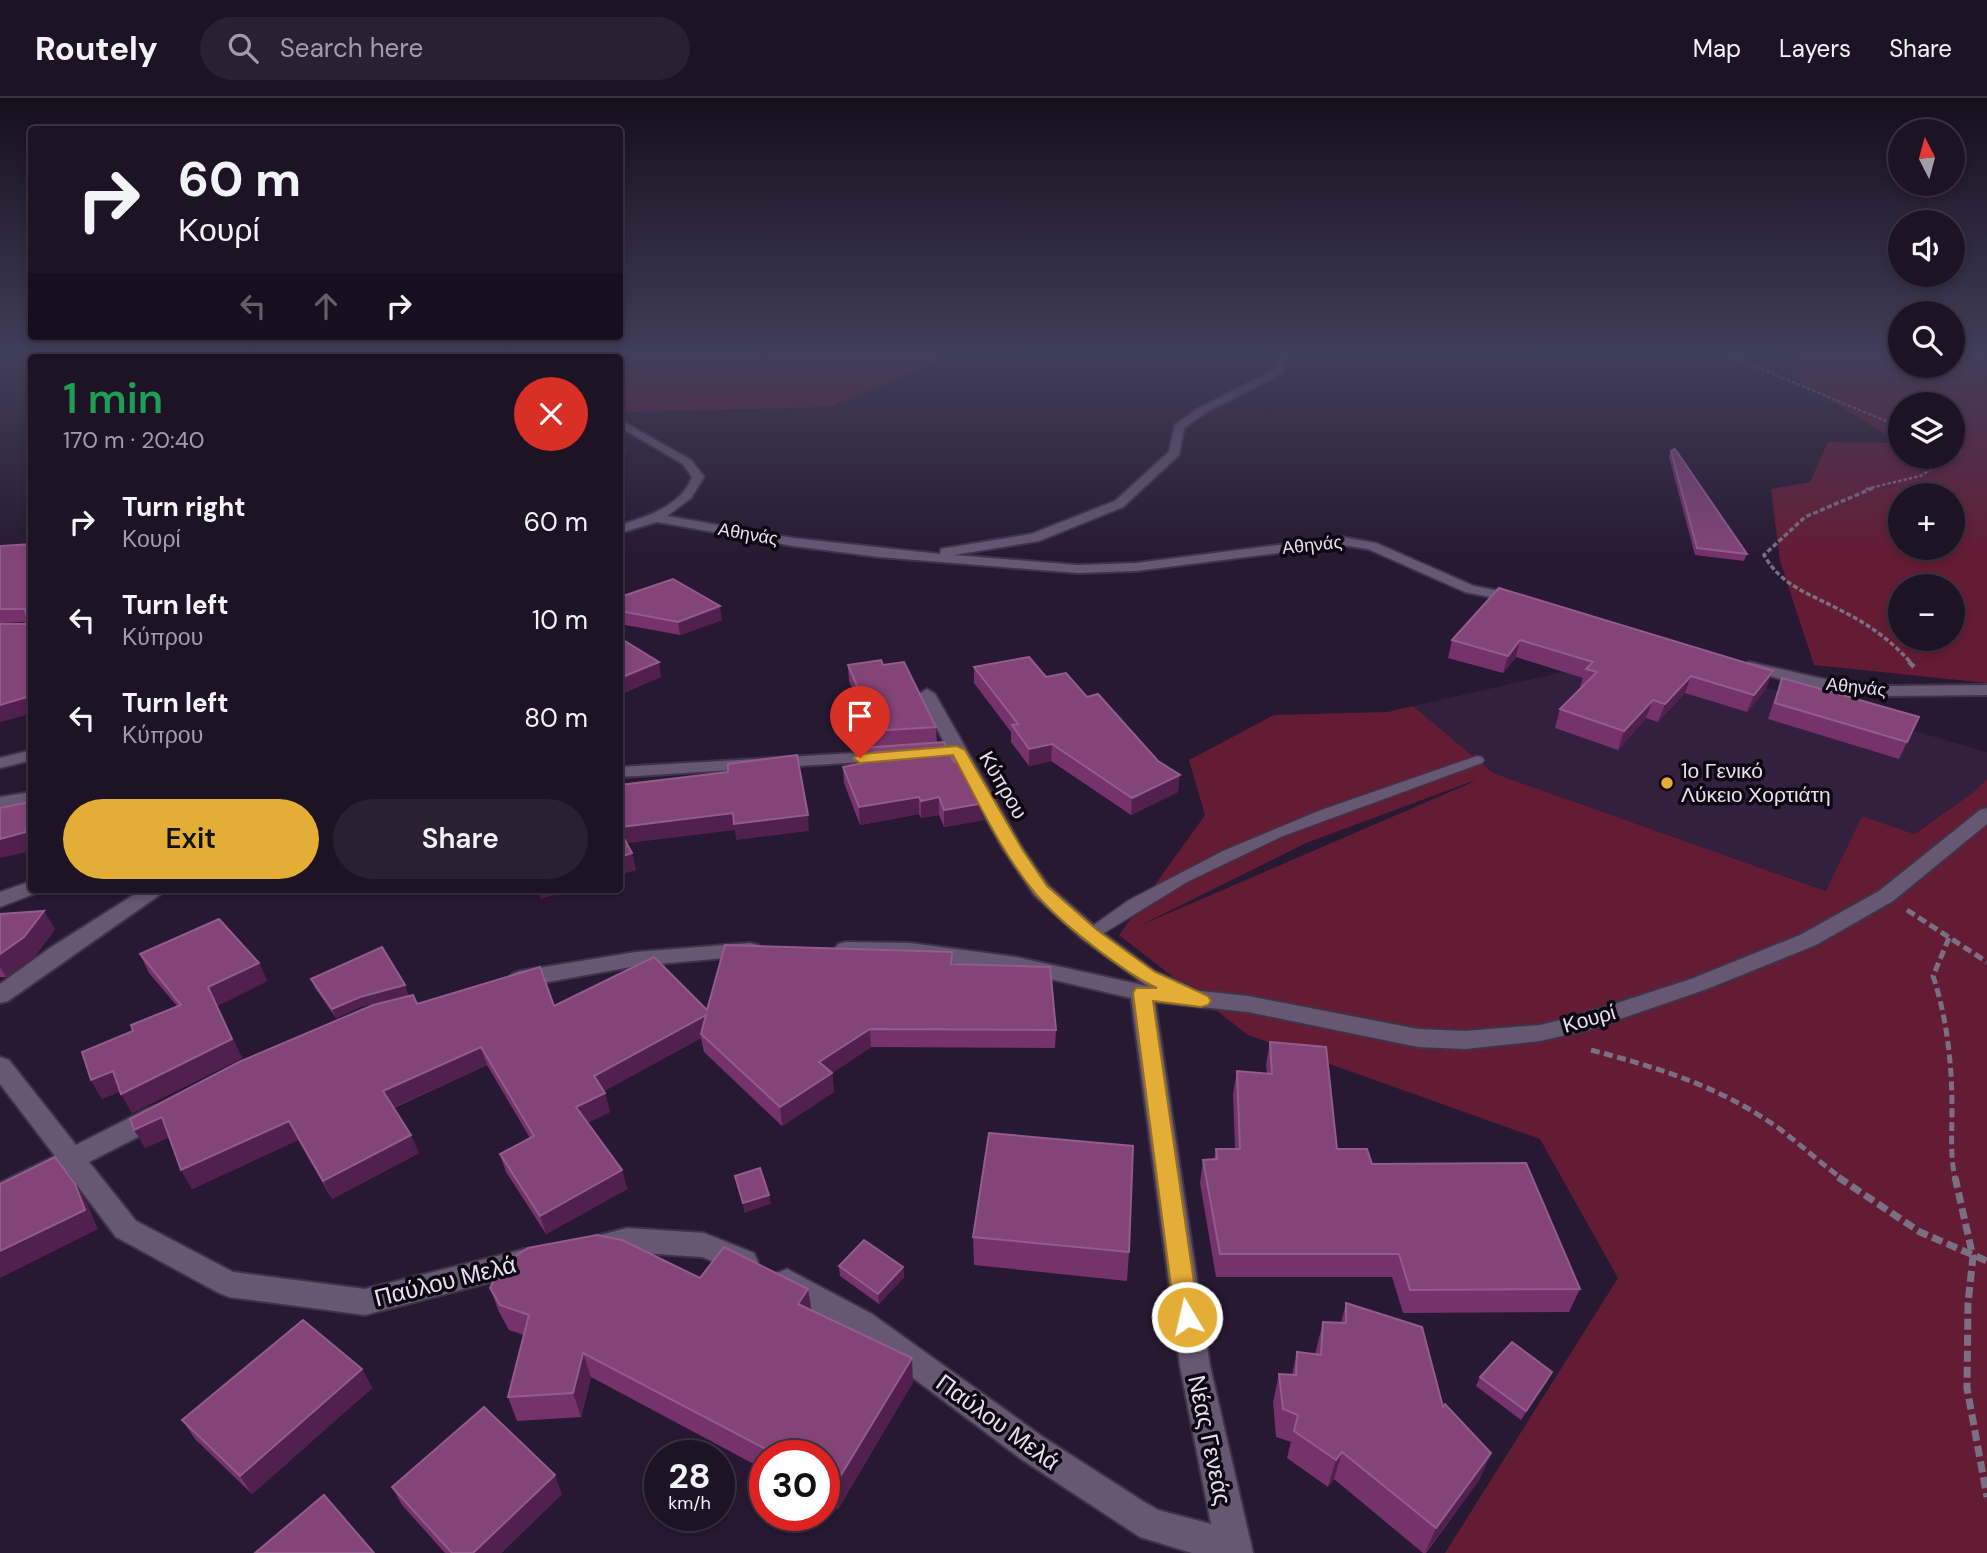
<!DOCTYPE html>
<meta charset="utf-8">
<style>
:root{--surface:#1d1325;--page:#2a2032;--text:#f1f3f6;--muted:#a09ea7;--line:#3b3242;--accent:#e4ad35}
body{margin:0;font-family:"DM Sans",sans-serif;background:var(--page);color:var(--text);height:100vh;display:flex;flex-direction:column;font-size:26px;white-space:nowrap}
*{box-sizing:border-box;margin:0}
p{font-size:23px;color:var(--muted)}
.icon{flex:none;width:38px;height:38px;fill:none;stroke:currentColor;stroke-width:2;stroke-linecap:round;stroke-linejoin:round}
.map{position:relative;flex:1;overflow:hidden}
.panel{position:absolute;left:28px;top:256px;width:595px;height:539px;display:flex;flex-direction:column;background:var(--surface);border-radius:7px;box-shadow:0 4px 10px #0003,0 0 0 2px var(--line)}
.panel>*{flex:none}
.top-card{position:absolute;left:28px;top:28px;width:595px;height:214px;border-radius:7px;box-shadow:0 4px 10px #0003,0 0 0 2px var(--line);background:#1d1325;color:var(--text);overflow:hidden}
.needle{width:46px;rotate:354deg}
.buttons{position:absolute;left:1888px;top:21px;display:grid;gap:14px}
.buttons a{display:grid;place-items:center;width:77px;height:77px;border-radius:50%;background:var(--surface);box-shadow:0 4px 10px #0003,0 0 0 2px var(--line);font-size:35px}
.speed{position:absolute;left:644px;top:1342px;display:flex;gap:14px;font-size:35px;font-weight:700;text-align:center}
.speed>*{display:grid;place-content:center;width:91px;height:91px;border-radius:50%;background:var(--surface);box-shadow:0 4px 10px #0003,0 0 0 2px var(--line);line-height:1}
.speed small{font-size:18px;font-weight:400}
.speed .limit{border:10px solid #d22;background:#fff;color:#111}
.pin{position:absolute;display:grid;place-items:center;width:60px;height:60px;color:#fff;margin:-72px -30px;border-radius:50% 50% 50% 0;rotate:-45deg;box-shadow:0 0 7px #0007}
.pin .icon{rotate:45deg}
.me{position:absolute;width:77px;margin:-38px;rotate:351deg;stroke-linejoin:round;filter:drop-shadow(0 0 5px #0008)}
.turn{display:flex;align-items:center;gap:24px;height:147px;padding:0 35px;font-size:32px}
.turn .icon{width:91px;height:91px;stroke-width:2.5}
.turn b{display:block;font-size:49px;line-height:60px}
.lanes{display:flex;align-items:center;height:66px;padding:0 35px;background:#0003;justify-content:center;gap:35px;direction:ltr}
.lanes .off{opacity:.35}
.round{display:grid;place-items:center;flex:none;width:74px;height:74px;border-radius:37px;background:var(--page)}
.head{display:flex;align-items:center;justify-content:space-between;height:119px;padding:0 35px}
h1{font-size:42px;font-weight:600;line-height:52px;color:#1e9e55}
.cta{display:flex;gap:14px;margin-top:auto;padding:14px 35px}
.cta a{flex:1;height:80px;border-radius:42px;background:var(--accent);color:#111;font-size:28px;font-weight:600;line-height:80px;text-align:center}
.cta a+a{background:var(--page);color:var(--text)}
ul{padding:0;list-style:none}
li{display:flex;align-items:center;gap:21px;height:98px;padding:0 35px}
li div{flex:1}
li b{display:block;font-size:26px}
li em{font-style:normal}
header{display:flex;align-items:center;gap:42px;box-sizing:border-box;height:98px;padding:0 35px;background:var(--surface);border-bottom:2px solid var(--line)}
header strong{font-size:33px}
nav{display:flex;gap:38px;margin-inline-start:auto;font-size:24px}
.search{width:490px;height:63px;background:var(--page);display:flex;align-items:center;gap:18px;box-sizing:border-box;padding:0 24px;border-radius:38px;color:var(--muted);font-size:26px}
.map>svg:first-child{display:block}
</style>
<header>
<strong>Routely</strong>
<div class="search"><svg class="icon" aria-label="search" viewBox="0 0 24 24"><circle cx="10" cy="10" r="6"/><path d="M15 15l6 6"/></svg>Search here</div>
<nav><a>Map</a><a>Layers</a><a>Share</a></nav>
</header>
<div class="map">
<svg width="1987" height="1455" viewBox="0 0 1987 1455">
<rect width="100%" height="100%" fill="#271931"/>
<polygon fill="#32203e" points="1605,543 1987,654 1987,681 1971,696 1913,736 1862,718 1827,793 1493,675 1413,608 1564,574 1572,576"/>
<g fill="#641c35" fill-rule="evenodd">
<polygon points="470,256 956,256 830,309 632,314 620,311 620,259 471,259"/>
<path d="M1794,256H1900V268H1953V256H1987V585L1814,567L1780,463L1771,391L1810,384L1828,344L1900,345L1793,280ZM1900,306H1953V359H1900ZM1900,397H1953V450H1900ZM1900,488H1953V541H1900Z"/>
<path d="M1413,608L1493,675L1826,793L1862,718L1914,736L1971,696L1987,681V1455H1445L1618,1180L1540,1041L1248,937L1119,837L1205,717L1189,662L1274,617L1388,614ZM1473,683V684L1139,828L1306,745Z"/>
</g>
<g fill="none" stroke-linecap="round" stroke-linejoin="round">
<defs>
<polygon id="service" points="1477,658 1482,659 1484,662 1482,665 1283,738 1187,784 1096,840 1084,840 1081,836 1129,802 1223,753 1321,712"/>
<g id="minor">
<path d="M1281,260L1286,263L1284,274L1205,315L1184,330L1179,357L1123,409L1039,443L954,457L1078,467L1136,465L1342,439L1376,445L1474,488L1524,498L1526,501L1524,504L1519,505L1465,494L1368,451L1342,447L1136,473L1078,475L879,459L793,448L657,424L620,435V427C646,419 682,408 692,379L683,366L620,329V322L691,362L704,379L691,400L667,418L793,440L940,456L941,451L946,450L1031,436L1115,403L1169,354L1175,327L1197,311L1276,271V263Z"/>
<polygon points="1749,564 1824,581 1884,588 1987,587 1987,597 1884,598 1824,591 1743,572 1741,569"/>
<polygon points="927,591 935,596 1023,751 1048,787 1098,831 1156,874 1189,888 1191,892 1248,898 1418,931 1465,933 1540,927 1577,918 1691,881 1800,837 1879,793 1980,712 1987,710 1987,726 1893,803 1816,847 1707,891 1588,932 1540,943 1465,951 1418,949 1248,914 1155,904 1210,1268 1253,1455 1192,1455 1140,1439 1021,1361 852,1234 777,1193 773,1184 777,1175 787,1171 872,1216 1043,1339 1144,1404 1158,1412 1211,1426 1180,1268 1131,900 1016,873 910,859 846,858 838,856 835,851 838,846 846,844 910,845 1016,859 1147,888 1082,841 1034,797 1003,751 951,658 916,659 913,655 916,651 946,648 919,596"/>
<polygon points="32,652 32,662 0,670 0,660"/>
<polygon points="889,653 898,658 895,662 620,679 620,669"/>
<polygon points="32,694 32,706 0,711 0,699"/>
<polygon points="32,783 32,791 41,791 39,794 0,809 0,794"/>
<polygon points="143,791 168,791 8,903 0,905 0,886 50,850"/>
<polygon points="750,845 758,847 761,852 758,857 636,868 520,889 512,886 509,881 512,876 520,873 636,854"/>
<polygon points="0,959 9,962 76,1047 147,1011 156,1008 165,1011 169,1018 165,1025 89,1064 136,1123 233,1174 365,1191 525,1151 535,1154 539,1163 535,1172 525,1175 365,1217 229,1199 219,1195 116,1139 68,1075 0,1109 0,1085 55,1058 0,986"/>
<polygon points="627,1130 704,1135 754,1155 758,1164 754,1173 744,1176 702,1159 627,1154 599,1160 589,1156 585,1148 589,1140"/>
</g>
</defs>
<use href="#service" stroke="#3f3447" stroke-width="3"/>
<use href="#minor" stroke="#3f3447" stroke-width="4"/>
<g stroke="#7b6f84" stroke-width="2.5" stroke-dasharray="3.5 2" stroke-linecap="butt">
<polyline points="1726,256 1900,329"/>
<polyline points="1866,391 1920,378 1961,354 1953,351"/>
</g>
<path stroke="#7b6f84" stroke-width="3.5" stroke-dasharray="5 2.5" stroke-linecap="butt" d="M1873,390L1805,419L1764,457C1782,489 1811,496 1842,513C1868,526 1892,543 1911,565"/>
<polyline stroke="#7b6f84" stroke-width="4.5" stroke-dasharray="7 3.5" stroke-linecap="butt" points="1909,564 1914,569"/>
<g stroke="#7b6f84" stroke-width="5" stroke-dasharray="9 4.5" stroke-linecap="butt">
<polyline points="1907,812 1987,864"/>
<path d="M1949,840L1933,878C1947,920 1952,966 1952,1011C1952,1035 1950,1057 1955,1080"/>
<path d="M1591,952C1652,968 1712,986 1765,1021C1792,1038 1815,1061 1841,1080"/>
</g>
<g stroke="#7b6f84" stroke-width="7" stroke-dasharray="11 5" stroke-linecap="butt">
<polyline points="1838,1079 1920,1134 1987,1163"/>
<polyline points="1955,1079 1973,1159 1968,1205 1967,1290 1987,1399"/>
</g>
<use href="#service" fill="#665773" fill-rule="evenodd"/>
<use href="#minor" fill="#665773" fill-rule="evenodd"/>
</g>
<g fill="#76326a">
<polygon points="1671,353 1747,456 1744,463 1695,457 1669,359"/>
<polygon points="32,446 31,615 0,624 0,526 25,526 26,524 0,525 0,448"/>
<polygon points="1499,490 1766,591 1747,614 1685,595 1658,624 1646,620 1618,652 1555,630 1560,611 1582,589 1580,589 1583,580 1516,559 1503,575 1448,560 1452,542"/>
<polygon points="620,499 722,522 680,537 620,526"/>
<polygon points="848,567 883,567 936,629 937,645 954,664 984,705 984,722 944,729 939,717 921,720 919,716 860,727 844,685 843,669 863,665 862,650 857,650 845,620 844,604 857,602 849,583"/>
<polygon points="974,569 1046,579 1087,599 1178,694 1131,717 1051,663 1029,668 1011,644 1011,634 974,585"/>
<polygon points="1782,580 1919,619 1899,661 1768,621 1776,596"/>
<polygon points="0,816 55,831 35,858 6,879 0,879"/>
<polygon points="140,856 259,865 267,883 217,908 242,960 132,1015 120,993 102,1001 91,982 133,933 177,908 149,875"/>
<polygon points="952,866 1056,932 1055,950 871,949 832,975 834,994 782,1028 704,954 701,940 604,993 610,1014 587,1025 622,1072 627,1091 546,1136 506,1074 500,1056 530,1040 487,967 394,1010 419,1055 332,1101 298,1042 192,1091 181,1072 169,1039 145,1050 417,906 707,912"/>
<polygon points="311,881 405,887 408,897 363,908 336,920 315,890"/>
<polygon points="1270,944 1337,1051 1372,1066 1580,1191 1569,1214 1403,1215 1392,1179 1216,1179 1200,1085 1203,1062 1214,1061 1216,1051 1235,1051 1233,996 1237,973 1267,976 1266,967"/>
<polygon points="973,1139 1129,1154 1127,1183 974,1167"/>
<polygon points="839,1168 903,1169 904,1179 879,1206 840,1178"/>
<polygon points="700,1180 808,1191 811,1212 913,1284 838,1411 824,1403 824,1358 765,1358 765,1372 591,1279 581,1319 517,1323 508,1299 524,1237 509,1232 499,1214 490,1190"/>
<polygon points="1346,1205 1443,1309 1491,1355 1479,1382 1426,1455 1423,1455 1334,1381 1328,1389 1287,1360 1291,1344 1276,1339 1273,1304 1279,1276 1292,1277 1297,1254 1315,1256 1323,1224 1341,1225"/>
<polygon points="362,1271 372,1290 252,1396 195,1341 182,1322"/>
<polygon points="1552,1274 1547,1284 1521,1322 1476,1288 1480,1279"/>
<polygon points="392,1389 562,1396 501,1455 445,1455 402,1407"/>
</g>
<g fill="#52204d">
<polygon points="625,342 627,355 620,359 620,345"/>
<polygon points="720,508 722,522 680,537 678,524"/>
<polygon points="1520,542 1516,559 1503,575 1508,558"/>
<polygon points="659,564 661,579 620,597 620,580"/>
<polygon points="1773,573 1766,591 1747,614 1754,597"/>
<polygon points="1691,578 1685,595 1658,624 1665,606"/>
<polygon points="27,599 32,615 0,624 0,607"/>
<polygon points="1653,602 1646,620 1618,652 1624,633"/>
<polygon points="1052,646 1051,663 1029,668 1029,651"/>
<polygon points="620,672 621,682 621,703 620,696"/>
<polygon points="1180,677 1178,694 1131,717 1132,700"/>
<polygon points="919,699 919,716 860,727 859,709"/>
<polygon points="939,699 939,717 921,720 921,703"/>
<polygon points="30,704 32,707 32,753 0,760 0,741"/>
<polygon points="984,705 984,722 944,729 944,712"/>
<polygon points="733,715 808,717 809,733 736,742 735,732 621,746 620,738 620,729"/>
<polygon points="632,755 636,772 620,777 620,759"/>
<polygon points="539,791 574,791 541,801"/>
<polygon points="44,813 55,831 35,858 6,879 0,869 0,856"/>
<polygon points="259,865 267,883 217,908 242,960 132,1015 121,996 208,889"/>
<polygon points="405,887 408,897 363,908 336,920 332,911 360,899"/>
<polygon points="706,917 701,936 701,940 599,996 594,978"/>
<polygon points="870,931 871,949 821,982 819,964"/>
<polygon points="481,949 487,967 390,1011 383,993"/>
<polygon points="113,973 124,992 102,1001 91,982"/>
<polygon points="832,975 834,994 782,1028 780,1009"/>
<polygon points="605,995 610,1014 581,1028 576,1009"/>
<polygon points="162,1019 172,1038 145,1050 134,1032"/>
<polygon points="289,1023 298,1042 192,1091 181,1072"/>
<polygon points="411,1037 419,1055 332,1101 323,1083"/>
<polygon points="622,1072 627,1091 546,1136 540,1118"/>
<polygon points="75,1086 87,1105 98,1131 0,1180 0,1153"/>
<polygon points="769,1097 771,1106 744,1115 743,1105"/>
<polygon points="903,1169 904,1179 879,1206 878,1196"/>
<polygon points="808,1191 812,1215 798,1206"/>
<polygon points="583,1255 591,1279 581,1319 573,1295"/>
<polygon points="912,1260 913,1284 838,1411 835,1387"/>
<polygon points="362,1271 372,1290 252,1396 240,1378"/>
<polygon points="1552,1274 1547,1284 1521,1322 1526,1313"/>
<polygon points="1342,1354 1334,1381 1328,1389 1336,1362"/>
<polygon points="1491,1355 1479,1382 1425,1455 1436,1430"/>
<polygon points="555,1377 562,1396 501,1455 473,1455"/>
</g>
<g fill="#834478" stroke="#925c8b" stroke-width="2">
<polygon points="1675,351 1747,456 1697,450 1671,353"/>
<polygon points="32,446 32,619 27,599 0,607 0,526 25,526 28,523 25,511 0,511 0,448"/>
<polygon points="673,481 720,508 678,524 620,513 620,499"/>
<polygon points="1499,490 1773,573 1754,597 1691,578 1665,606 1653,602 1624,633 1560,611 1597,574 1586,571 1593,564 1520,542 1508,558 1452,542"/>
<polygon points="620,540 659,564 620,580"/>
<polygon points="1029,559 1046,579 1066,575 1087,599 1098,596 1158,663 1180,677 1132,700 1052,646 1029,651 1012,627 1018,626 974,569"/>
<polygon points="881,562 883,567 904,564 936,629 856,634 844,604 863,602 848,567"/>
<polygon points="1782,580 1919,619 1907,644 1775,605"/>
<polygon points="944,644 954,664 960,663 984,705 944,712 939,699 921,703 919,699 859,709 843,669 868,664 862,650"/>
<polygon points="797,657 808,717 734,726 733,715 620,729 620,687 728,674 728,666"/>
<polygon points="30,704 26,734 0,741 0,710"/>
<polygon points="620,733 632,755 620,759"/>
<polygon points="44,813 24,839 0,856 0,816"/>
<polygon points="219,821 259,865 208,889 232,941 121,996 113,973 91,982 82,954 133,933 131,927 181,907 140,856"/>
<polygon points="725,847 952,854 951,866 1050,869 1056,932 870,931 819,964 832,975 780,1009 701,936 706,917 594,978 605,995 576,1009 622,1072 540,1118 500,1056 534,1038 481,949 383,993 411,1037 323,1083 289,1023 181,1072 162,1019 134,1032 130,1021 239,964 373,907 413,897 417,906 540,869 554,908 654,859 707,912"/>
<polygon points="382,849 405,887 360,899 332,911 311,881"/>
<polygon points="1270,944 1326,949 1337,1051 1367,1051 1372,1066 1526,1065 1580,1191 1410,1192 1399,1156 1220,1156 1203,1062 1217,1061 1216,1051 1240,1051 1237,973 1272,976"/>
<polygon points="989,1035 1133,1048 1129,1154 973,1139"/>
<polygon points="55,1059 75,1086 85,1112 0,1153 0,1086"/>
<polygon points="760,1070 769,1097 743,1105 735,1078"/>
<polygon points="597,1137 622,1142 700,1180 724,1149 808,1191 798,1206 912,1260 835,1387 824,1382 824,1358 779,1358 583,1255 573,1295 508,1299 529,1217 500,1207 490,1190 502,1167 528,1150"/>
<polygon points="864,1142 903,1169 878,1196 839,1168"/>
<polygon points="1346,1205 1422,1229 1443,1309 1445,1306 1491,1355 1436,1430 1342,1354 1336,1362 1294,1333 1298,1317 1283,1311 1279,1276 1296,1277 1297,1254 1321,1257 1323,1224 1346,1225"/>
<polygon points="303,1222 362,1271 240,1378 182,1322"/>
<polygon points="1512,1244 1552,1274 1526,1313 1480,1279"/>
<polygon points="484,1309 555,1377 473,1455 452,1455 392,1389"/>
<polygon points="324,1397 374,1455 255,1455"/>
</g>
<linearGradient id="sky" x2="0" y2="1"><stop stop-color="#150e1b"/><stop offset="0.56" stop-color="#413e5a"/><stop offset="1" stop-color="#413e5a" stop-opacity="0"/></linearGradient>
<rect width="1987" height="460" fill="url(#sky)"/>
<path fill="#e4ad35" stroke="#947022" stroke-width="2" d="M957,648L965,652L1022,751L1047,788L1097,832L1155,874L1208,898L1211,903L1208,907L1201,909L1153,903L1199,1219L1196,1226L1187,1230L1179,1226L1175,1219L1133,895L1136,890H1157C1124,875 1058,823 1035,795C1001,754 978,703 953,657L860,665L853,660L860,656Z"/>
<circle fill="#e4ad35" stroke="#0d0711" stroke-width="2.5" cx="1667" cy="685" r="7"/>
<g text-anchor="middle" dominant-baseline="central" stroke-width="7" stroke-linejoin="round" paint-order="stroke">
<g font-size="18" fill="#e7deef" stroke="#0d0711">
<text transform="translate(748 436) rotate(10)">Αθηνάς</text>
<text transform="translate(1312 447) rotate(-6)">Αθηνάς</text>
<text transform="translate(1856 589) rotate(6)">Αθηνάς</text>
</g>
<g font-size="21" fill="#e7deef" stroke="#0d0711" text-anchor="start">
<text x="1681" y="673">1ο Γενικό<tspan x="1681" dy="24">Λύκειο Χορτιάτη</tspan></text>
</g>
<g font-size="21" fill="#e7deef" stroke="#0d0711">
<text transform="translate(1003 687) rotate(60)">Κύπρου</text>
<text transform="translate(1589 921) rotate(-16)">Κουρί</text>
</g>
<g font-size="24" fill="#e7deef" stroke="#0d0711">
<text transform="translate(445 1183) rotate(-14)">Παύλου Μελά</text>
<text transform="translate(998 1324) rotate(36)">Παύλου Μελά</text>
<text transform="translate(1210 1342) rotate(78)">Νέας Γενεάς</text>
</g>
</g>
</svg>
<div class="buttons">
<a><svg class="needle" viewBox="-14 -14 28 28"><path d="M0-13l5 13h-10z" fill="#e53935"/><path d="M0 13l5-13h-10z" fill="#a09ea7"/></svg></a>
<a><svg class="icon" aria-label="sound" viewBox="0 0 24 24"><path d="M4 9h4l5-4v14l-5-4H4zM17 9q2 3 0 6"/></svg></a>
<a><svg class="icon" aria-label="search" viewBox="0 0 24 24"><circle cx="10" cy="10" r="6"/><path d="M15 15l6 6"/></svg></a>
<a><svg class="icon" aria-label="layers" viewBox="0 0 24 24"><path d="M12 4l9 5-9 5-9-5zM3 14l9 5 9-5"/></svg></a>
<a>+</a>
<a>−</a>
</div>
<div class="speed"><div>28<small>km/h</small></div><div class="limit">30</div></div>
<div class="pin" style="left:860px;top:660px;background:#d93025"><svg class="icon" aria-label="arrive" viewBox="0 0 24 24"><path d="M6 21V4h12l-3 4 3 4H6"/></svg></div>
<svg class="me" style="left:1187px;top:1219px" viewBox="-20 -20 40 40"><circle r="17" fill="#e4ad35" stroke="#fff" stroke-width="3"/><path d="M0-11L8 9 0 5-8 9z" fill="#fff"/></svg>
<div class="top-card">
<div class="turn"><svg class="icon" aria-label="right" viewBox="0 0 24 24"><path d="M7 20v-9h11M14 6l5 5-5 5"/></svg><div><b>60 m</b>Κουρί</div></div>
<div class="lanes"><svg class="icon off" aria-label="left" viewBox="0 0 24 24"><path d="M17 20v-9H6M10 6l-5 5 5 5"/></svg><svg class="icon off" aria-label="ahead" viewBox="0 0 24 24"><path d="M12 20V5M6 11l6-6 6 6"/></svg><svg class="icon" aria-label="right" viewBox="0 0 24 24"><path d="M7 20v-9h11M14 6l5 5-5 5"/></svg></div>
</div>
<section class="panel">
<div class="head"><div><h1>1 min</h1><p>170 m · 20:40</p></div><a class="round" style="background:#d93025;color:#fff"><svg class="icon" aria-label="close" viewBox="0 0 24 24"><path d="M6 6l12 12M18 6L6 18"/></svg></a></div>
<ul>
<li><svg class="icon" aria-label="right" viewBox="0 0 24 24"><path d="M7 20v-9h11M14 6l5 5-5 5"/></svg><div><b>Turn right</b><p>Κουρί</p></div><em>60 m</em></li>
<li><svg class="icon" aria-label="left" viewBox="0 0 24 24"><path d="M17 20v-9H6M10 6l-5 5 5 5"/></svg><div><b>Turn left</b><p>Κύπρου</p></div><em>10 m</em></li>
<li><svg class="icon" aria-label="left" viewBox="0 0 24 24"><path d="M17 20v-9H6M10 6l-5 5 5 5"/></svg><div><b>Turn left</b><p>Κύπρου</p></div><em>80 m</em></li>
</ul>
<div class="cta"><a>Exit</a><a>Share</a></div>
</section>
</div>
